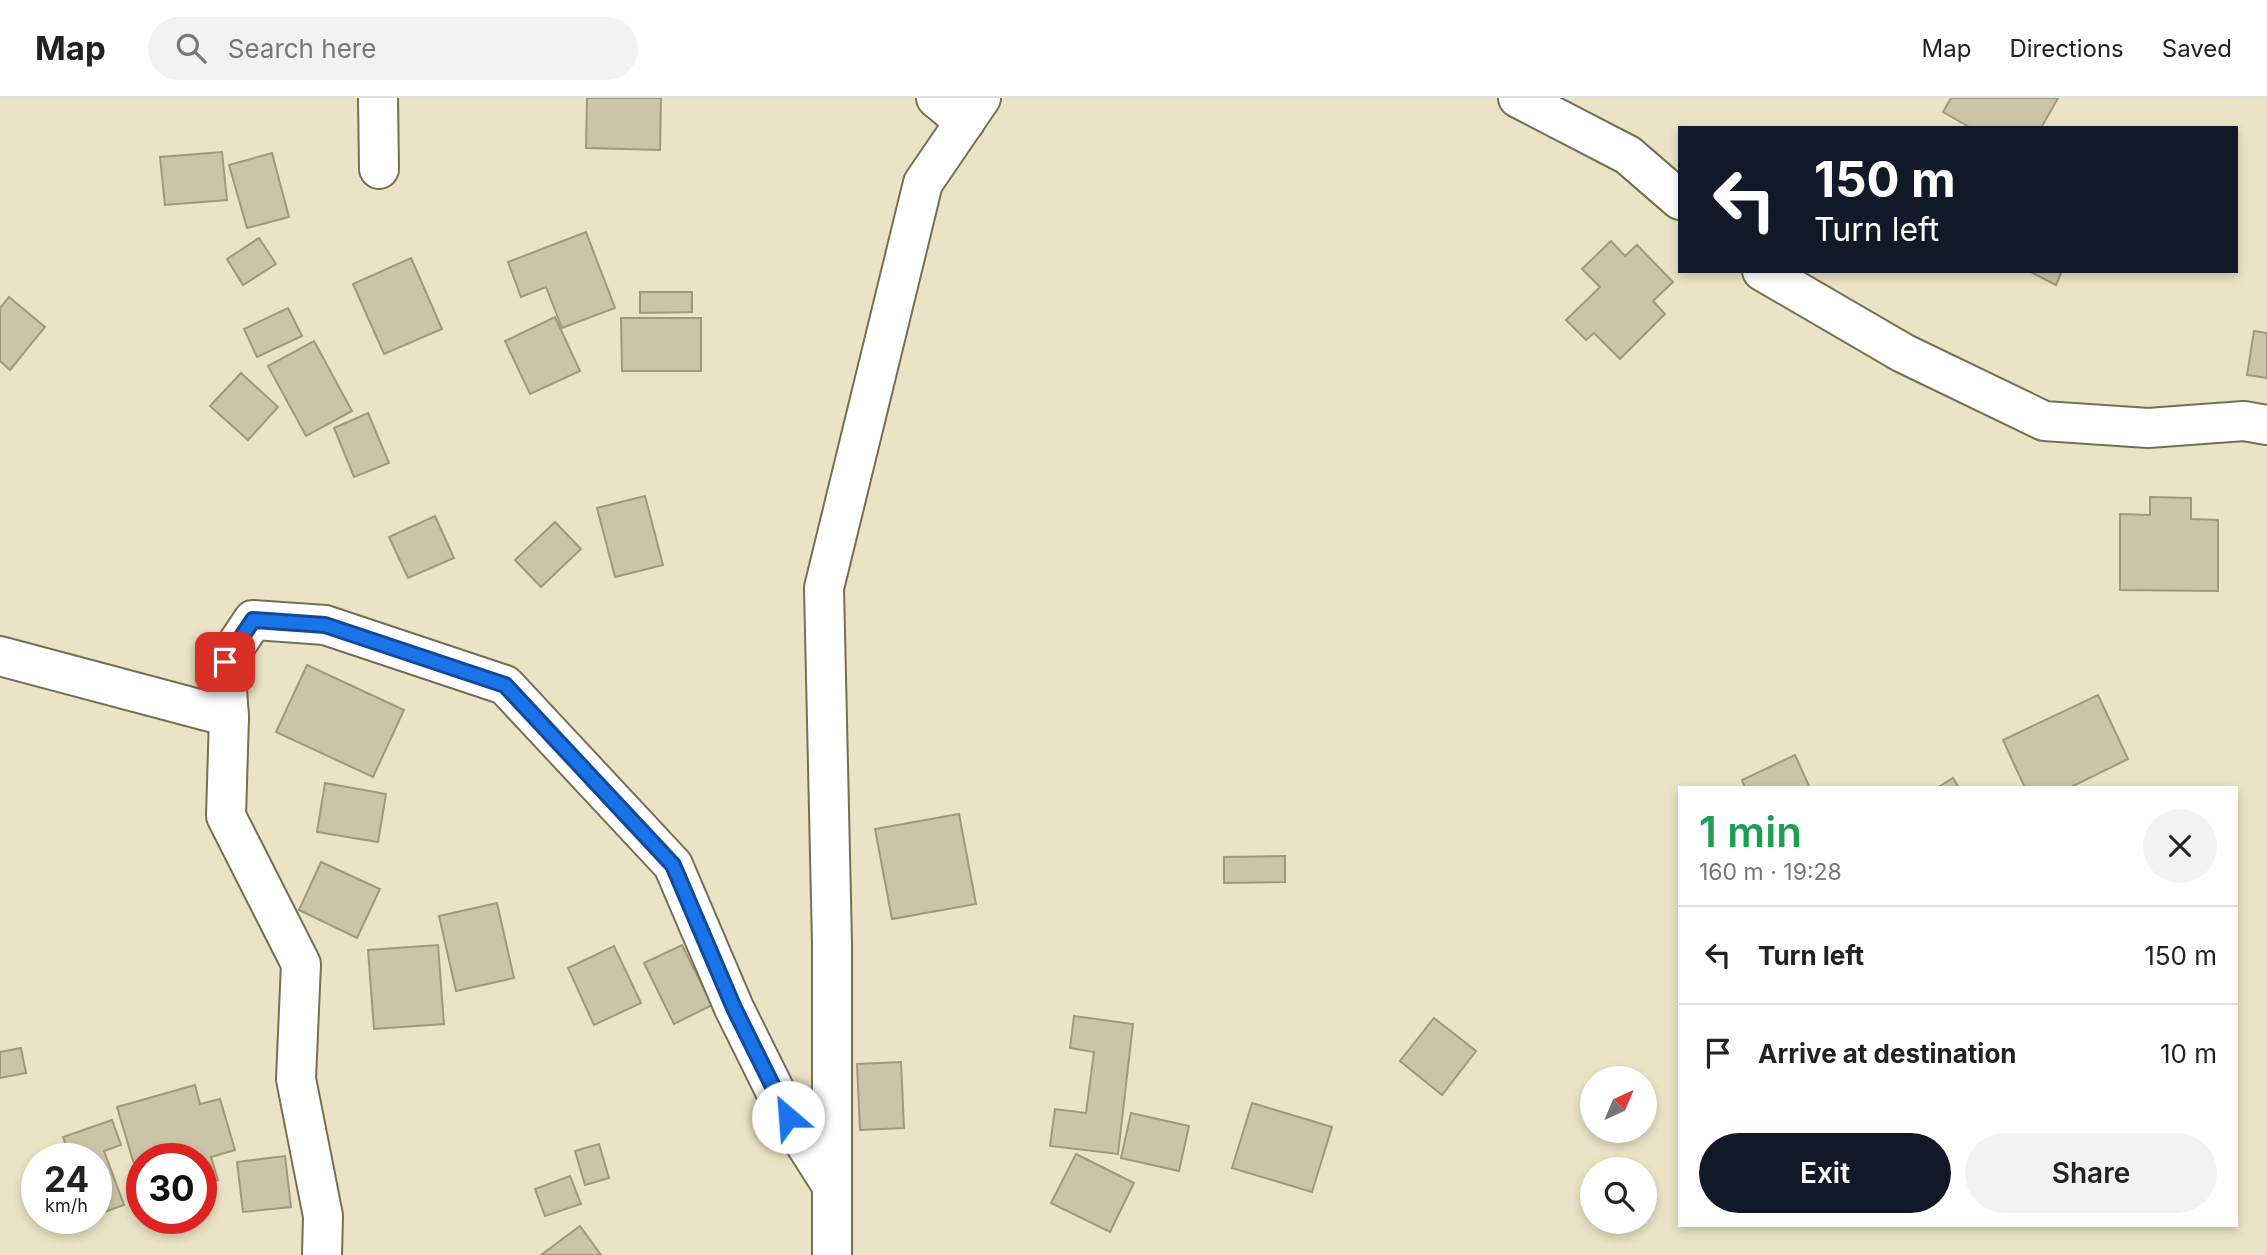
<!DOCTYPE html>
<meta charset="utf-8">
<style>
:root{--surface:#fff;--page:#f2f2f2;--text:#222;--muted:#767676;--line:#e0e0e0;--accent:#111827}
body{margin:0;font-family:Inter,sans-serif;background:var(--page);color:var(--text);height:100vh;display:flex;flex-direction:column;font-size:26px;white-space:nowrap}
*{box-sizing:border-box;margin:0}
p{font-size:23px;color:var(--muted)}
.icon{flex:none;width:38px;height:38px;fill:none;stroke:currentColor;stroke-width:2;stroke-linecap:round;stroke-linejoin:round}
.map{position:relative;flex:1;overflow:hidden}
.sheet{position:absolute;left:1678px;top:688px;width:560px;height:441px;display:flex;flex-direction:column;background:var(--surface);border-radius:0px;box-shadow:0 4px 10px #0003}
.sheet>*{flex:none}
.hud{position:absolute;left:1678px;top:28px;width:560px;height:147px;border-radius:0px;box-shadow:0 4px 10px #0003;background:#111827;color:#fff;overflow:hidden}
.needle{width:46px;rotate:44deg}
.fabs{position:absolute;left:1580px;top:968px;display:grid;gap:14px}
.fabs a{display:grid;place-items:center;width:77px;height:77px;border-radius:50%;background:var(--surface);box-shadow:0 4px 10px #0003;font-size:35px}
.speed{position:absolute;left:21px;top:1045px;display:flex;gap:14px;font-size:35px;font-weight:700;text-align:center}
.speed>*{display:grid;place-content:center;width:91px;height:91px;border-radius:50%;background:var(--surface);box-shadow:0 4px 10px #0003;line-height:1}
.speed small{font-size:18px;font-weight:400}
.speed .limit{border:10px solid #d22;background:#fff;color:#111}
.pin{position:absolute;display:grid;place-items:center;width:60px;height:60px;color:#fff;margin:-30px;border-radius:14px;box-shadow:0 4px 10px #0006}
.me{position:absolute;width:77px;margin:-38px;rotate:333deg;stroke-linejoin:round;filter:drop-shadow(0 0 5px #0008)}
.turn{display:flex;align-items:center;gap:24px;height:147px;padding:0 21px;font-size:32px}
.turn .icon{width:91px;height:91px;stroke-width:2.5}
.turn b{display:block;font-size:49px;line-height:60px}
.round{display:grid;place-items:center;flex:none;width:74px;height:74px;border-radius:37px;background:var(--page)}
.headline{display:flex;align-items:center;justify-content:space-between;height:119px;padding:0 21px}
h1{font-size:42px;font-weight:600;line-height:52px;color:#1e9e55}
.button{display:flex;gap:14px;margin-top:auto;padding:14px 21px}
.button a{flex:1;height:80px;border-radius:42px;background:var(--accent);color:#fff;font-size:28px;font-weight:600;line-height:80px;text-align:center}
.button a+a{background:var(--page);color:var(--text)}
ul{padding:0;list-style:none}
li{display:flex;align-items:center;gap:21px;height:98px;padding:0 21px;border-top:2px solid var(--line)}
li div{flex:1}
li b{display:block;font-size:26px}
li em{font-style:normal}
header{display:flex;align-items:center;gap:42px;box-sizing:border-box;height:98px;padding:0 35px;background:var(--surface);border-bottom:2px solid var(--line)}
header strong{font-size:33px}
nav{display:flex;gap:38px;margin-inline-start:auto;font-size:24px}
.search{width:490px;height:63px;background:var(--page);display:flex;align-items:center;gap:18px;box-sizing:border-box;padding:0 24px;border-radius:38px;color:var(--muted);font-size:26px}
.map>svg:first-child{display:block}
</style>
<header>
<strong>Map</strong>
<div class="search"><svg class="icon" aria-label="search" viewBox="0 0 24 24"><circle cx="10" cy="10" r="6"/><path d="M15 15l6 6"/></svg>Search here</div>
<nav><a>Map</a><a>Directions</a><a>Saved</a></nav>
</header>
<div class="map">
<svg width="2267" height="1157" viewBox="0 0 2267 1157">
<rect width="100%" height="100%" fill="#ebe3c5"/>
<g fill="#cbc4a6" stroke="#a0987c" stroke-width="2">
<polygon points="587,0 661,0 660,52 586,50"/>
<polygon points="1951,0 2058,0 2041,30 1971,30 1943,14"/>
<polygon points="222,54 227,102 165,107 160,59"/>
<polygon points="272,55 289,119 247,130 229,67"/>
<polygon points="586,134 615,210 562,230 546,189 521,199 508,164"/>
<polygon points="259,140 276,166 243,187 227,161"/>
<polygon points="1611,143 1625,158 1637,147 1673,184 1653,203 1665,216 1620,261 1594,235 1586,242 1566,222 1600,189 1582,171"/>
<polygon points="411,160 442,231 384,256 353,186"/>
<polygon points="2029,173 2062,173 2056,187"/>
<polygon points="640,194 692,194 692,214 640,215"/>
<polygon points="9,199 45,229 10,272 0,263 0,210"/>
<polygon points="288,210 302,238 257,259 244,231"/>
<polygon points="555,219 580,273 530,296 505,243"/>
<polygon points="621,220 701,220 701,273 622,273"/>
<polygon points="2254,233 2267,235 2267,280 2247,277"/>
<polygon points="314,243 352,313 306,338 268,268"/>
<polygon points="241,275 278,309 248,342 210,308"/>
<polygon points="368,315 389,365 354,379 334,330"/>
<polygon points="645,398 663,467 615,479 597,410"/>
<polygon points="2150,399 2191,400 2191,421 2218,422 2218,493 2120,492 2120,416 2150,417"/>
<polygon points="435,418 454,460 408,480 389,439"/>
<polygon points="555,424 581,451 541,489 515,462"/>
<polygon points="307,567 404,612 373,679 276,634"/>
<polygon points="2098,597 2128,661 2069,690 2025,690 2003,642"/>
<polygon points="1795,657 1810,690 1745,690 1742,682"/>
<polygon points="1953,680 1959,690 1937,690"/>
<polygon points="325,685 386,696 378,744 317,734"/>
<polygon points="959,716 976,806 892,821 875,731"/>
<polygon points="1285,758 1285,784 1224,785 1224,759"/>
<polygon points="321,764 380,791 357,840 299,812"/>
<polygon points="497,805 514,880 456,893 439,818"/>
<polygon points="438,847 444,926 374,931 368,852"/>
<polygon points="682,847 712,907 674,926 644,865"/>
<polygon points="614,848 641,905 594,927 568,870"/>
<polygon points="1074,918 1133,926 1118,1056 1050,1048 1055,1011 1086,1015 1094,954 1070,950"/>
<polygon points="1434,920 1476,953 1442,997 1400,963"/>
<polygon points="21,950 26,975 0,980 0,954"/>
<polygon points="901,964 904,1030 860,1032 857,966"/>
<polygon points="195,987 200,1006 220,1001 235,1052 211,1059 218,1082 201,1087 201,1060 142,1060 142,1093 117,1009"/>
<polygon points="1252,1005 1332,1029 1312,1094 1232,1070"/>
<polygon points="1131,1015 1189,1028 1179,1073 1121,1060"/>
<polygon points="112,1022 121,1047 104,1053 124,1107 96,1117 96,1060 71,1060 63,1039"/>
<polygon points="599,1046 609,1080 585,1087 575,1053"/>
<polygon points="1076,1056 1134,1085 1110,1134 1051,1105"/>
<polygon points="285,1058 291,1109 243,1114 237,1064"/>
<polygon points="570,1078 581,1106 545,1118 535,1091"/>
<polygon points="580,1128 601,1157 541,1157"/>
</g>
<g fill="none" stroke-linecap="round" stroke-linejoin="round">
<defs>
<g id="minor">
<polyline points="378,0 379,71"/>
<polyline points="936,0 965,24"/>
<polyline points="1518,0 1628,57 1680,102"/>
<polyline points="1762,173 1903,255 2044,323 2148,330 2244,323 2267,327"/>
<polyline points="0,558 229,619"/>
<polyline points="322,1157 323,1118 296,981 301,866 226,718 229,619 225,564 253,522 325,527 505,587 673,767 734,910 788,1019 832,1088"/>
<polyline points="832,1157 832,845 824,490 923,85 981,0"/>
</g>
</defs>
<use href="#minor" stroke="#766f54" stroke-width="42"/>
<use href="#minor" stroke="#fff" stroke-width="38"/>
</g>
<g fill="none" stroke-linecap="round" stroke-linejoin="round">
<defs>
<polyline id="route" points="225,564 253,522 325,527 505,587 673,767 734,910 788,1019"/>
</defs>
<use href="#route" stroke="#114b97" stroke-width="18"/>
<use href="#route" stroke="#1a73e8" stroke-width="12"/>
</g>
</svg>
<div class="fabs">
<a><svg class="needle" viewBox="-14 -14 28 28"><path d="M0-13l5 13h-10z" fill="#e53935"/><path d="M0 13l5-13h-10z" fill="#767676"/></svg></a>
<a><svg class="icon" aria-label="search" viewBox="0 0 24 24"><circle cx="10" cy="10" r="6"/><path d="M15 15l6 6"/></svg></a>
</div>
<div class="speed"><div>24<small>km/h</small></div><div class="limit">30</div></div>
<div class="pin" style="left:225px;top:564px;background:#d93025"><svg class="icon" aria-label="arrive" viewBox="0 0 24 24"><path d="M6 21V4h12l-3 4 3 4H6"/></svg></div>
<svg class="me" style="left:788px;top:1019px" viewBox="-20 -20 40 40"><circle r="19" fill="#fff"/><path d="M0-13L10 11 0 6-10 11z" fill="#1a73e8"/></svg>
<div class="hud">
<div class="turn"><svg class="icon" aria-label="left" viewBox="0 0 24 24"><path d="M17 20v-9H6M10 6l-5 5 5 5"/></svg><div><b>150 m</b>Turn left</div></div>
</div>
<section class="sheet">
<div class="headline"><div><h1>1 min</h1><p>160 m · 19:28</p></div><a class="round"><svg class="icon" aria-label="close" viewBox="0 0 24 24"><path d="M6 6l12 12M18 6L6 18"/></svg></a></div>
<ul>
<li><svg class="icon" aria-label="left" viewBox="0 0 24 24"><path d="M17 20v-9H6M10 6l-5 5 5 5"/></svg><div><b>Turn left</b></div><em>150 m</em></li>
<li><svg class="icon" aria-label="arrive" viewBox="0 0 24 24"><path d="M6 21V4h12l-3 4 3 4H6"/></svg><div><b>Arrive at destination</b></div><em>10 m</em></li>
</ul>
<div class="button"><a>Exit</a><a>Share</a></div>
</section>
</div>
